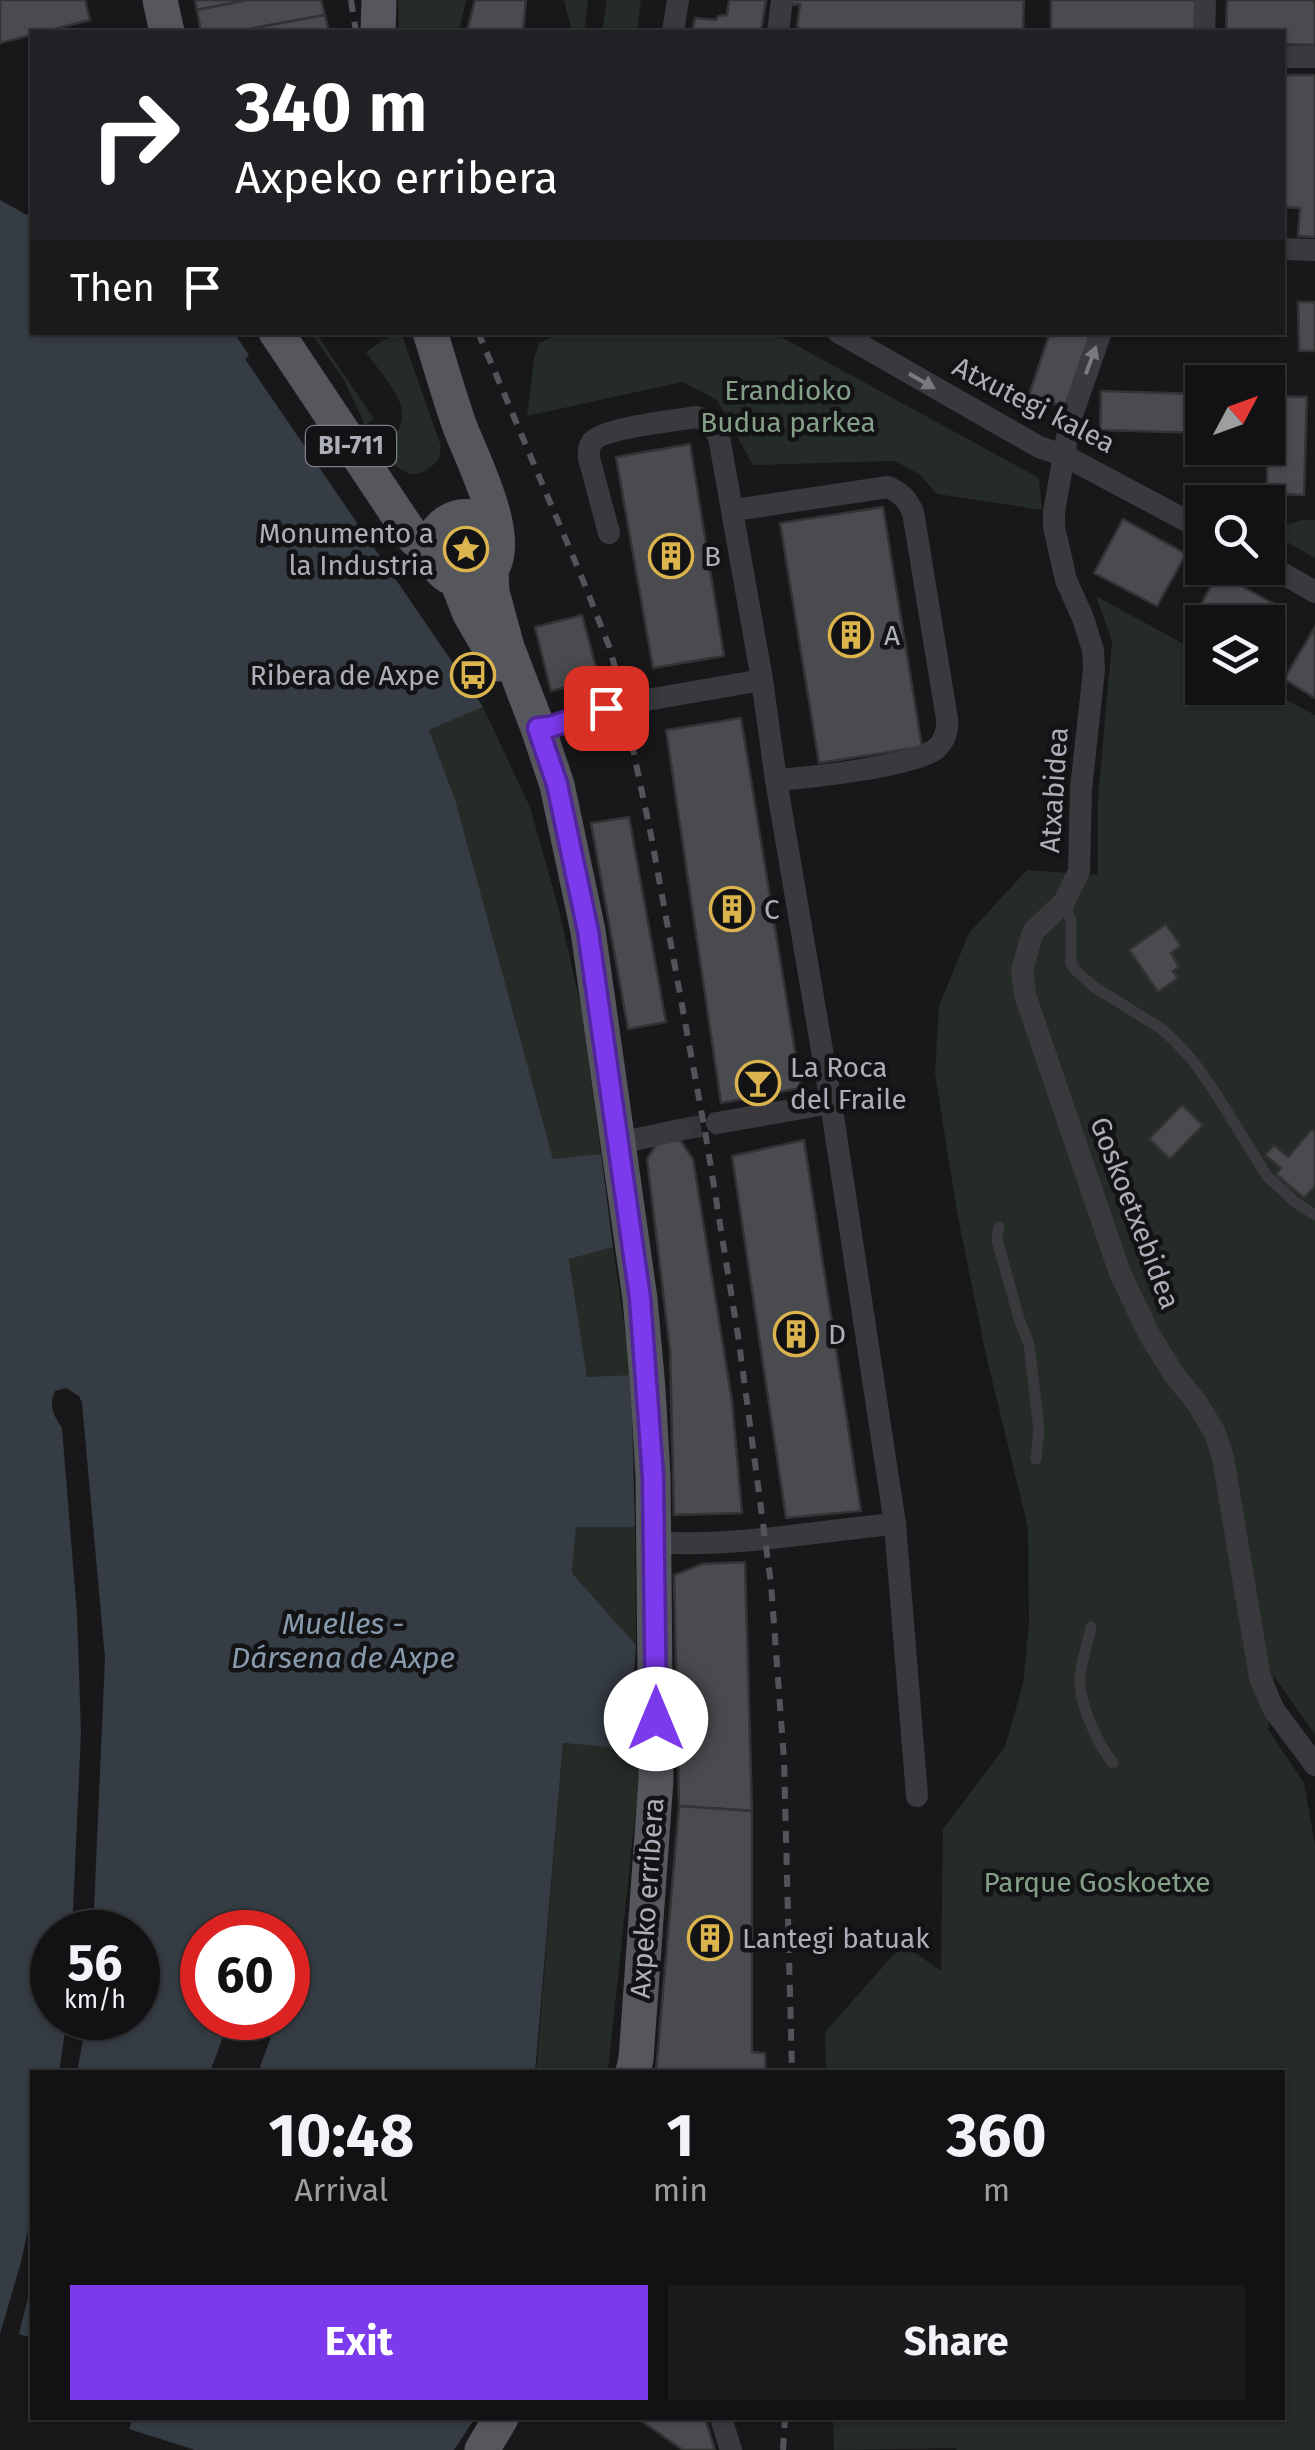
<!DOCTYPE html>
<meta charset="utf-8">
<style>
:root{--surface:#121214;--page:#1b1b1d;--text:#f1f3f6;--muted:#9c9ea0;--line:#313234;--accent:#7c3aed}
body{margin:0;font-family:"Fira Sans",sans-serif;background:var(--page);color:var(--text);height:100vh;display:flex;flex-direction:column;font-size:38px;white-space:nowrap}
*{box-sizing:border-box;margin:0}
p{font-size:32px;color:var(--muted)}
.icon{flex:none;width:55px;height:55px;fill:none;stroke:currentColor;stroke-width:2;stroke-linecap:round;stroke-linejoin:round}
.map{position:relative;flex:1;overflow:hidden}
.sheet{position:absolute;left:30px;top:2070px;width:1255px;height:350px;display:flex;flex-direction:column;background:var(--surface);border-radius:0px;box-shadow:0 2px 8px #0004,0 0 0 2px var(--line)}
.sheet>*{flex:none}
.hud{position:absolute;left:30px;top:30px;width:1255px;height:305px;border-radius:0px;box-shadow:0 2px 8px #0004,0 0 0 2px var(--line);background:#202124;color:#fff;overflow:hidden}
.needle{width:65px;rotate:49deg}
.fabs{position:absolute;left:1185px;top:365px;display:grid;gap:20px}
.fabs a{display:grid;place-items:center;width:100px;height:100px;border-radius:0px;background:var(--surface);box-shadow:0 2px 8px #0004,0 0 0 2px var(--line);font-size:50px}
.speed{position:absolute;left:30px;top:1910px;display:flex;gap:20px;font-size:50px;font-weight:700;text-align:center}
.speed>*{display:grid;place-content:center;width:130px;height:130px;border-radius:50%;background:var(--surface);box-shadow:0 2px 8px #0004,0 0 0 2px var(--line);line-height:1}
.speed small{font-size:25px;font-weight:400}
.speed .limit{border:15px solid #d22;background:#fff;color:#111}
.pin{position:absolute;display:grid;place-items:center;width:85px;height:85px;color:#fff;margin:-42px;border-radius:20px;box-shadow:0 5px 15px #0006}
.me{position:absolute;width:110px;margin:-55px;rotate:0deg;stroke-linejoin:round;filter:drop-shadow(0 0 8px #0008)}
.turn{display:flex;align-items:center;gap:35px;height:210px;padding:0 40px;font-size:45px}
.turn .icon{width:130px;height:130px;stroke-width:2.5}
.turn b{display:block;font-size:70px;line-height:85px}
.then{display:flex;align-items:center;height:95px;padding:0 40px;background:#0003;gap:20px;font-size:38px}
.eta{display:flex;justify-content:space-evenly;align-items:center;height:170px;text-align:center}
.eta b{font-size:60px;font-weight:700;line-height:70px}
.button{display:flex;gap:20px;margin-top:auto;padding:20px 40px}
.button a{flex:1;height:115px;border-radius:0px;background:var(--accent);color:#fff;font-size:40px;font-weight:700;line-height:115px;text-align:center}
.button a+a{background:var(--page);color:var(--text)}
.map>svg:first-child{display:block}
</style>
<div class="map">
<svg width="1315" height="2450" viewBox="0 0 1315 2450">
<rect width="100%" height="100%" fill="#18181a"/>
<g fill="#252b26">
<polygon points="398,0 466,0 459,32 399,32"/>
<polygon points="564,0 588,0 584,32 572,32"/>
<polygon points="607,0 641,0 637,32 602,32"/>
<path d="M396,332L401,333L441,446L439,459C415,486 398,473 382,447C426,416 388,384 366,352Z"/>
<polygon points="311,333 316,333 374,419 365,425 344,380"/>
<polygon points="561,333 774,333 1039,478 1042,510 937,494 919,474 895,461 753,465 717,400 682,382 527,416 534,359 539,343"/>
<polygon points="1302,520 1315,520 1315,558 1268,531"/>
<polygon points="1096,596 1202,654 1202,688 1264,688 1315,715 1315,1735 1274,1676 1268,1729 1304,1783 1315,1845 1315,2450 957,2450 955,2448 834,2450 833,2418 1282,2418 1282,2072 826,2072 825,2032 903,1944 941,1971 943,1829 1005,1747 1023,1683 1029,1625 1028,1528 986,1355 957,1212 935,1073 939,1006 969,933 1027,870 1098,875 1098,799 1112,641"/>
<polygon points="483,707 530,807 558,906 581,1006 601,1154 553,1160 455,799 429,730"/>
<polygon points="613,1247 631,1375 587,1378 569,1258"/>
<polygon points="576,1527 635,1527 636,1645 572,1573"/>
<polygon points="631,1705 640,1768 608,2072 536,2072 563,1743 629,1749"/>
</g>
<g fill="#353c43">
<path d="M0,200L27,215L32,205V332L234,333L249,355L245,359L483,707L429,730L455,799L553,1159L601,1154L613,1247L569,1259L587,1377L631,1375L635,1527H576L572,1573L636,1645L629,1749L563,1743L535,2072H258L278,2018H288V1990L297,1962L288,1959V1932H202V2018H230L210,2072H77L87,2018H138V1932H93L105,1658L82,1403L79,1396L66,1388L55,1391C48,1405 54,1416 62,1428L77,1614L81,1733L72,1932H52V2018H67L59,2072H32V2211L21,2262L0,2334Z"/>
<polygon points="32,2282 32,2338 19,2334"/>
<polygon points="133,2418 475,2418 454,2450 195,2450 129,2429"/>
</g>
<g fill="#4a4b4f" stroke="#333235" stroke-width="2.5">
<polygon points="0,0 85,0 90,20 42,32 32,32 32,35 0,43"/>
<polygon points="195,0 248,0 197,10"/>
<polygon points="248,0 321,0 325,15 233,32 201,32 197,10"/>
<polygon points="475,0 526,0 523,32 467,31"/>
<polygon points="729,0 766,0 761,32 692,32 695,18 716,20 718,16 727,15"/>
<polygon points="792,0 1024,0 1023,32 802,32 797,26 800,4 792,5"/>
<polygon points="1051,0 1196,0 1195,32 1051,32"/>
<polygon points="1227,0 1315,0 1315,45 1282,44 1282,32 1226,32"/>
<polygon points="325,15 329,32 233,32"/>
<polygon points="1282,75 1315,75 1315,237 1298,236 1300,208 1282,207"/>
<polygon points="1298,302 1315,302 1315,351 1299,351"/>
<polygon points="1050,332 1092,332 1066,408 1029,395"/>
<polygon points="1101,391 1202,394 1202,433 1100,430"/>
<polygon points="1268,396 1307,397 1304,495 1267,494"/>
<polygon points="690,444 724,656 653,668 616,457"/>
<polygon points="883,507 922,747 819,763 780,523"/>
<polygon points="1123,519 1186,554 1157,606 1094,573"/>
<polygon points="1218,573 1283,609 1268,637 1268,622 1202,622 1202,634 1189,627"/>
<polygon points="582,615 599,679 551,691 535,627"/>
<polygon points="1315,627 1315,698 1284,679"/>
<polygon points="741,718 801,1088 721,1103 666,730"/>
<polygon points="629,817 666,1022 628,1029 591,823"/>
<polygon points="1166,924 1181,946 1171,953 1179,967 1173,971 1178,978 1158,992 1129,950"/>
<polygon points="1182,1105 1203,1125 1170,1159 1149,1139"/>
<polygon points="1311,1130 1315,1130 1315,1186 1304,1198 1276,1174 1281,1168 1265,1155 1274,1145 1288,1157"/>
<polygon points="680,1140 693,1159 732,1401 742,1513 674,1515 670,1350 647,1159 658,1142"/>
<polygon points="804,1140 861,1511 786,1518 732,1156"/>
<polygon points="745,1562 752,1811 679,1806 674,1575 702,1564"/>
<polygon points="679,1806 752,1811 752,2052 765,2053 766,2072 656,2072"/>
<polygon points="637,2418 705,2418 715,2450 683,2450"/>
</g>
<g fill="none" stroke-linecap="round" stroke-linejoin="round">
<polyline stroke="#36363a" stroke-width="22" stroke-dasharray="22 11" stroke-linecap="butt" points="679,1130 717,1123"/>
<g stroke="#3a3a3e" stroke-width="11">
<polyline points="1064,902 1071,921 1071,963 1075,970 1093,986 1160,1028 1174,1040 1193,1061 1215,1092 1267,1176 1295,1202 1315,1215"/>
<polyline points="999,1227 997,1240 1020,1322 1029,1344 1039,1429 1036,1459"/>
<path d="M1091,1627C1088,1643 1079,1667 1080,1682C1080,1706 1099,1746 1113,1763"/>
</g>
<g stroke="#3a3a3e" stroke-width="22">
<polyline points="673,32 678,0"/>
<polyline points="778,32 782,0"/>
<polyline points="1204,32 1205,0"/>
<polyline points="1282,57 1315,57"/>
<polyline points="1282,249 1315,250"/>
<polyline points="838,332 1039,447 1063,455 1202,529"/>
<polyline points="1101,332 1070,421 1054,512 1054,527 1066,580 1083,618 1093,650 1094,670 1081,789 1079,871 1064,902 1033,932 1022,970 1025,995 1120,1273 1149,1334 1173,1373 1197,1403 1215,1433 1223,1458 1260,1678 1274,1710 1315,1765"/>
<path d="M734,510L888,487C901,493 907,499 913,512L947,719C948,730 945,740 937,748C917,766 807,778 776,780"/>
<path d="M609,533L589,458C589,451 588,448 592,442C602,428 677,420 697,417L710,422L719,437L762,680L776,780L831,1103L895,1524C815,1531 734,1548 654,1542"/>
<polyline points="1268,565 1315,592"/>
<polyline points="635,702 762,680"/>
<polyline points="538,728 550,727 606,708"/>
<polyline points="717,1123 831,1103"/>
<polyline points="619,1143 679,1130"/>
<polyline points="895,1524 917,1796"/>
<polyline points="721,2418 731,2450"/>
</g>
<g stroke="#56575d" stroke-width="35">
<polyline points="160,0 167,32"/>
<polyline points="378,32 379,0"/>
<polyline points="276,332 406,527 415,539 433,553"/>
<path d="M430,332C440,364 449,396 460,427C472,459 521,551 484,576C478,580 470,582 463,581C453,580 443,574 438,566C415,529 470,494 496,535"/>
<polyline points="491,570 492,592 507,647 538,728 557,785 588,931 640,1299 648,1389 653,1477 656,1779 636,2059 633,2072"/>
<polyline points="457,581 470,614 499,664"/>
<polyline points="482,2450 501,2418"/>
</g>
<g stroke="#535459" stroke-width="6" stroke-dasharray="12 10" stroke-linecap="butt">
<polyline points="351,0 356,32"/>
<polyline points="478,332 580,573 609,646 618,678 651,835 706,1137 739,1342 771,1584 784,1759 792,2072"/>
<polyline points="783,2450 785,2418"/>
</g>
</g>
<defs><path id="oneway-solid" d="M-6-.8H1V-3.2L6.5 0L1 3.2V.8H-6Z" transform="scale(2.5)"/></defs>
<g fill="#797a81">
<use href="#oneway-solid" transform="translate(1091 360) rotate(-70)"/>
<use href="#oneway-solid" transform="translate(922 381) rotate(30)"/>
</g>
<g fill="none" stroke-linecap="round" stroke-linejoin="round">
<defs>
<polyline id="route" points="606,708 550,727 538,728 557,784 588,931 640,1298 653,1477 656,1719"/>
</defs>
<use href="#route" stroke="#51269a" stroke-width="25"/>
<use href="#route" stroke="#7c3aed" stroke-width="18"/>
</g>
<defs>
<symbol id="sight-ring" viewBox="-11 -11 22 22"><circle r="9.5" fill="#131315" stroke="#dcb44e" stroke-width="1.5"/><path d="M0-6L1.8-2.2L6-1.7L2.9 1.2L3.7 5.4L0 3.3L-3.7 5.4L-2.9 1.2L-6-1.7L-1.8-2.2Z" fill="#dcb44e"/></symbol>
<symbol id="building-ring" viewBox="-11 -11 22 22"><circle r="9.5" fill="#131315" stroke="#dcb44e" stroke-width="1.5"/><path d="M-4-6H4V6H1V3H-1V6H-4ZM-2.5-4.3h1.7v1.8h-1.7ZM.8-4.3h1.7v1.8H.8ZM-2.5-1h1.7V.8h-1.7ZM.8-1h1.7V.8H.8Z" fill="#dcb44e"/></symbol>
<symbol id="bus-ring" viewBox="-11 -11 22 22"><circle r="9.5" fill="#131315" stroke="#dcb44e" stroke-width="1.5"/><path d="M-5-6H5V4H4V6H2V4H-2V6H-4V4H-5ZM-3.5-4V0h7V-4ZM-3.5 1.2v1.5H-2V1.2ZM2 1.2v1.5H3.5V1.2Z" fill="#dcb44e"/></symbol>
<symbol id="bar-ring" viewBox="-11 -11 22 22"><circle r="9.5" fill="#131315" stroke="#dcb44e" stroke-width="1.5"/><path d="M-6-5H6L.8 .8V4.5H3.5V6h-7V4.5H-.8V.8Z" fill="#dcb44e"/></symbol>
</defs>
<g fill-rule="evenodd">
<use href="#sight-ring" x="441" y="524" width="50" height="50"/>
<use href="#building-ring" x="646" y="531" width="50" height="50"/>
<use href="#building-ring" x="826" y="610" width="50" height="50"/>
<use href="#bus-ring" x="448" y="650" width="50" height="50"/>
<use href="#building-ring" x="707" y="884" width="50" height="50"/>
<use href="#bar-ring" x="733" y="1058" width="50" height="50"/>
<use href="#building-ring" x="771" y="1309" width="50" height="50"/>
<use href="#building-ring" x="685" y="1913" width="50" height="50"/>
</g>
<g text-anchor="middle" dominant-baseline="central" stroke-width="9" stroke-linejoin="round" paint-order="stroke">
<rect fill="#131315" stroke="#7e8087" stroke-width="2.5" x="306" y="426" width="90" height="40" rx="8"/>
<g font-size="25" font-weight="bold" fill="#acafb8">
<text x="351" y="446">BI-711</text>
</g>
<g font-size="28" fill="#85a089" stroke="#131315">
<text x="788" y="390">Erandioko<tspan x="788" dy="32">Budua parkea</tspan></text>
<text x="1097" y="1882">Parque Goskoetxe</text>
</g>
<g font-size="28" fill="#acafb8" stroke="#131315">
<text transform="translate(1034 405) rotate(27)">Atxutegi kalea</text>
<text transform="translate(1054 790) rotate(-86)">Atxabidea</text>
<text transform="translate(1135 1213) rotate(69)">Goskoetxebidea</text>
<text transform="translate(647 1898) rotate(-86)">Axpeko erribera</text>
</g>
<g font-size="28" fill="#acafb8" stroke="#131315" text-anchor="start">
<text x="434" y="533" text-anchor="end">Monumento a<tspan x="434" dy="32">la Industria</tspan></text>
<text x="704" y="556">B</text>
<text x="884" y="635">A</text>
<text x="440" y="675" text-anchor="end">Ribera de Axpe</text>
<text x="764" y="909">C</text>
<text x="790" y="1067">La Roca<tspan x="790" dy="32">del Fraile</tspan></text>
<text x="828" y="1334">D</text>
<text x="742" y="1938">Lantegi batuak</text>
</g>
<g font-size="30" font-style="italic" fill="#889aae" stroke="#131315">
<text x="343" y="1624">Muelles -<tspan x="343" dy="34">Dársena de Axpe</tspan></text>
</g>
</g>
</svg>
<div class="fabs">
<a><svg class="needle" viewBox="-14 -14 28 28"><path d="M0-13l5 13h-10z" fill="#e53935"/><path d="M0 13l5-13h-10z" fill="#9c9ea0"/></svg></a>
<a><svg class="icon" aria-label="search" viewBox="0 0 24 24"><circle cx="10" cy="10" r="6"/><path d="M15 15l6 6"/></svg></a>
<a><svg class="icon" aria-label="layers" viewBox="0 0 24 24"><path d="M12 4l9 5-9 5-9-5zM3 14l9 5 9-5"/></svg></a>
</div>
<div class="speed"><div>56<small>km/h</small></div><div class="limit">60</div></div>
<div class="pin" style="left:606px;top:708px;background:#d93025"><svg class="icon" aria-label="arrive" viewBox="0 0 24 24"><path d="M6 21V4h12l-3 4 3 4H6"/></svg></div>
<svg class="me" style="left:656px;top:1719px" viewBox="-20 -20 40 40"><circle r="19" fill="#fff"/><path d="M0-13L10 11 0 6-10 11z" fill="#7c3aed"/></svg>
<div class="hud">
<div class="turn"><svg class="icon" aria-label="right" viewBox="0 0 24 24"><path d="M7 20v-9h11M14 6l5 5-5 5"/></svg><div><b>340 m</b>Axpeko erribera</div></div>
<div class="then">Then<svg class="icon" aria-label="arrive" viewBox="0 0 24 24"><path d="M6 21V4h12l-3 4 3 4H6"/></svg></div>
</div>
<section class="sheet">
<div class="eta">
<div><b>10:48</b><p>Arrival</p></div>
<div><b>1</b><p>min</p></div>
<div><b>360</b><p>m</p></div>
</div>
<div class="button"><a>Exit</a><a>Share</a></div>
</section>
</div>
